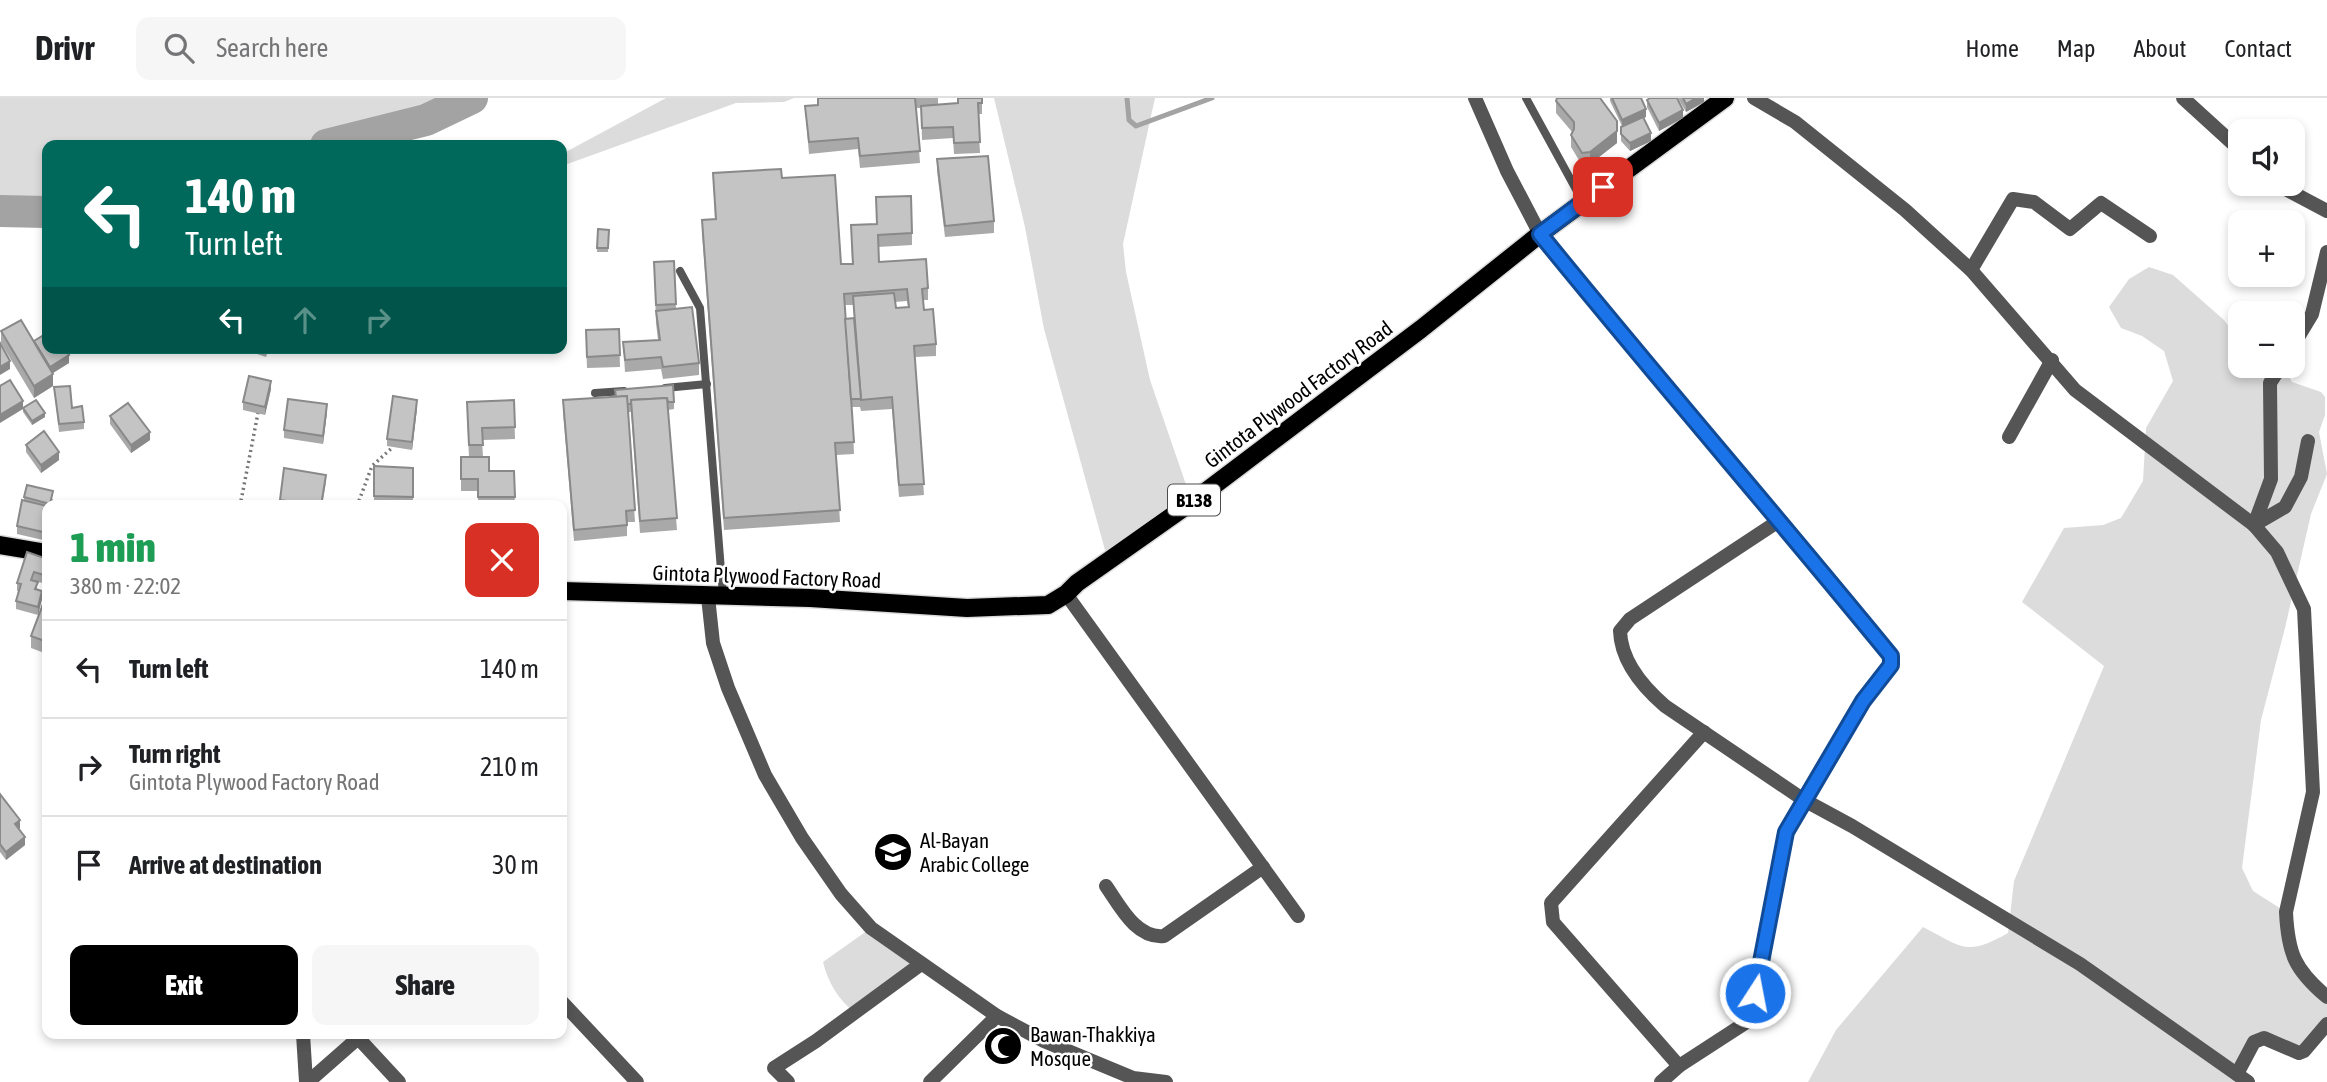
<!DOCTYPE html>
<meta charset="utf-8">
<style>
:root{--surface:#fff;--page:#f6f6f6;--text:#202124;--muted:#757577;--line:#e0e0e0;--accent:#000}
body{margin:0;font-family:"Asap Condensed",sans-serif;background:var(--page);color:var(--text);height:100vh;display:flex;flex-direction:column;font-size:26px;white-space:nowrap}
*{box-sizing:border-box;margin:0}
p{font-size:23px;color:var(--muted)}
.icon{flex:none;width:38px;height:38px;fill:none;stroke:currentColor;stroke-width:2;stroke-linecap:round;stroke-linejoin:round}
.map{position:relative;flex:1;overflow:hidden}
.details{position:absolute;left:42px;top:402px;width:525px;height:539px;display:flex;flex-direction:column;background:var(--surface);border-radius:14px;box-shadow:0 4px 10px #0003}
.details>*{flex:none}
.guide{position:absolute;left:42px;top:42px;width:525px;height:214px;border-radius:14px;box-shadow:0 4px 10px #0003;background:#00695c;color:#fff;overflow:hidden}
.tools{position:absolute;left:2228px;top:21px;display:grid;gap:14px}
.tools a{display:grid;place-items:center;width:77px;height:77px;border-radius:14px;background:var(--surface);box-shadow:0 4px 10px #0003;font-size:35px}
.pin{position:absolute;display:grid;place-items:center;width:60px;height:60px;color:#fff;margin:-30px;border-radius:14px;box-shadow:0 4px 10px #0006}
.me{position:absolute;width:77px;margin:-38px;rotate:11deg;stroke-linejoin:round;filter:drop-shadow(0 0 5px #0008)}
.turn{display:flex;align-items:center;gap:24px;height:147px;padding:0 28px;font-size:32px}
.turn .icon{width:91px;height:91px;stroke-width:2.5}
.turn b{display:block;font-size:49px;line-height:60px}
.lanes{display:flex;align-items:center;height:66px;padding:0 28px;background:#0003;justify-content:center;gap:35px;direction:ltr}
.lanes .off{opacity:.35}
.round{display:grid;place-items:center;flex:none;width:74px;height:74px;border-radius:14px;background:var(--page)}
.overview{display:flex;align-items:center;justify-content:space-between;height:119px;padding:0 28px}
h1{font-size:42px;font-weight:800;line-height:52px;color:#1e9e55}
.action{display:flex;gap:14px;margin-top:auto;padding:14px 28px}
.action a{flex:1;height:80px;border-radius:14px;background:var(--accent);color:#fff;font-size:28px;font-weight:800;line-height:80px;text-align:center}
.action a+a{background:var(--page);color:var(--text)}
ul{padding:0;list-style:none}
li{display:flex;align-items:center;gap:21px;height:98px;padding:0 28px;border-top:2px solid var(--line)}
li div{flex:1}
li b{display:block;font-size:26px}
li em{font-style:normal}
header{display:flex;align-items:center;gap:42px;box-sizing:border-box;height:98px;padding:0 35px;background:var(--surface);border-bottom:2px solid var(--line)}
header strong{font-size:33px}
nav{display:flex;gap:38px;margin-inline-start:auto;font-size:24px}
.search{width:490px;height:63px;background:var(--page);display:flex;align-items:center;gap:18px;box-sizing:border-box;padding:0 24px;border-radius:14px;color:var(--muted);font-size:26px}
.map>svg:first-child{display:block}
</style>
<header>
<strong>Drivr</strong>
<div class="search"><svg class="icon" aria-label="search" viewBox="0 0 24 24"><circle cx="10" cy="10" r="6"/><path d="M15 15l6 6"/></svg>Search here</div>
<nav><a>Home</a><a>Map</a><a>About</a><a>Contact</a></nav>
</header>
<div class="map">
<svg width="2327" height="984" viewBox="0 0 2327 984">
<rect width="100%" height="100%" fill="#fff"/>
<g fill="#dcdcdc">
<polygon points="0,0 472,0 426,22 326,47 47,47 47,114 0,113"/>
<polygon points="666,0 794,0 784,4 736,5 562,68 562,56"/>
<polygon points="994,0 1155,0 1123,146 1126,174 1150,282 1192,404 1108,463 1044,231 1025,129"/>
<path d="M2149,169L2173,177L2224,222L2240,244V268H2283L2292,284L2321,294L2325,299V317L2319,334L2327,376L2311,416L2285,530L2261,622L2242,770L2253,793L2286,814L2295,865L2327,899V926L2304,953L2264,940L2238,984H1808L1836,932L1923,829C1962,849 1966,859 2008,835L2014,783L2104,568L2022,504L2064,430L2103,427L2121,420L2143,383L2146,330L2173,283L2164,253L2142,238L2121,230L2109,209L2129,181Z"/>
<path d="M871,830L921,866L855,915C839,902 828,885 823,864Z"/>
</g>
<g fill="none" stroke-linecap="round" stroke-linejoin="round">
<polyline stroke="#a3a3a3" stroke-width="5" points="1127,0 1129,22 1136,28 1212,0"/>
<g stroke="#a3a3a3" stroke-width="32">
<polyline points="326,47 426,22 472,0"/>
<polyline points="0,113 47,114"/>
</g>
<defs>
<g id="primary">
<polyline points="0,447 47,455"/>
<polyline points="562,493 810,500 967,510 1048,507 1066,496 1077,485 1192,404 1421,231 1540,136 1725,0"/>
</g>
</defs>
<use href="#primary" stroke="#dbdbdb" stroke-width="21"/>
<g stroke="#777" stroke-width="3.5" stroke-dasharray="2 3.5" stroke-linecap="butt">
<polyline points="240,408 258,315"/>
<polyline points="357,408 372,368 393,349"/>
</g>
<g stroke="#555" stroke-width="8">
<polyline points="1526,0 1583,104"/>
<polyline points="680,173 700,210 723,497"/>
<polyline points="665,290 707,286"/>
<polyline points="595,295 624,293"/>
</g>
<g stroke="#555" stroke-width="14">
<polyline points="1475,0 1507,73 1540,136 1621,236 1780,422 1891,558 1891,567 1863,602 1786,734 1750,922 1679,968 1661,984"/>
<path d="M1754,0L1795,24L1905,112L1971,172L2075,292L2254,427L2277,454L2304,511L2313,694L2286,814C2288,856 2295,872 2327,899"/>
<polyline points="2183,0 2240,52"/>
<polyline points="2276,86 2327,113"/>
<polyline points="1971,172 2013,101 2034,104 2070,131 2101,105 2150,138"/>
<polyline points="2292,249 2312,216 2327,154"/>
<polyline points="2009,339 2052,262"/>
<path d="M1780,422L1630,521L1620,533C1621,563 1643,589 1665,608L1804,702L1852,728L2080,866L2248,984"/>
<polyline points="2254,427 2271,381 2270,285 2281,268"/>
<polyline points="2254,427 2285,409 2301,379 2308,343"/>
<polyline points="1066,496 1298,818"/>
<polyline points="708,499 713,545 728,590 765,677 802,740 841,796 871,830 997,918 1044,943 1133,980 1166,984"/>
<path d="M1106,788C1120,808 1136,841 1164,838L1263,769"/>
<polyline points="562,904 637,984"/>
<polyline points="303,936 306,984"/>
<polyline points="1679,968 1553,824 1551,805 1704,634"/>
<polyline points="2237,976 2254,944 2264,940 2299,955 2304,953 2327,926"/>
<polyline points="308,984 357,941 361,943 399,984"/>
<polyline points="788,984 774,970 816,943 921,866"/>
<polyline points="930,984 997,918"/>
</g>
<use href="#primary" stroke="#000" stroke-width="18"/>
</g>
<g fill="#a9a9a9" fill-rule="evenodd">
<polygon points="817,0 938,0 938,7 958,5 982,0 982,16 978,16 980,55 954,56 953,40 922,42 921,10 916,10 920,65 860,70 858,51 809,56 805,8 818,7"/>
<polygon points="1610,0 1641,0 1646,19 1643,20 1651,43 1630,53 1621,43 1621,29 1622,28 1610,3"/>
<polygon points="1678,0 1704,0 1704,4 1686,14"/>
<polygon points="1647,2 1683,20 1659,33 1647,9"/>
<polygon points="1556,3 1617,45 1590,66 1582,67 1571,49 1571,37 1573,35 1556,15"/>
<polygon points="937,61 994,123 994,135 945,139 937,73"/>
<path d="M713,75L782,80L841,166H852L851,127L877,126L876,99L912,135V147L878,149L879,164L928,190V202H923L924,212L936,246V258L915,259L924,397L899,399L892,311L861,313L860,309H852L854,356L836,357L840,424L724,432L702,134V122L715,121ZM907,203L908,209L896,210L895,204ZM844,207H853L854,220L845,221Z"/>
<polygon points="598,131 609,132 608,154 597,154"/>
<polygon points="674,163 676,211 699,265 699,277 663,281 661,271 625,274 623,244 658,242 656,225 654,164"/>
<polygon points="619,231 620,269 587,270 586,244"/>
<polygon points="1,233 34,243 69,265 52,275 53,288 34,300 1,245"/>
<polygon points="239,250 269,250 266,259"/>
<polygon points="54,289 84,324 84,331 59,334"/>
<polygon points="271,291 265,317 243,312 243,304"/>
<polygon points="615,292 674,304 674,311 668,312 677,432 640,435 631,314 628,314 635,424 627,424 627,438 574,443 563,314 563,302 615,299"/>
<polygon points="514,302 515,341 482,342 483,359 489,373 514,373 515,408 478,408 478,393 461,393 461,359 469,359 467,316"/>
<polygon points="23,310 45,319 32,327 23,314"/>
<polygon points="417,310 412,352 387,348 387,341"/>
<polygon points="327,314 323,346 284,340 284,332"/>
<polygon points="110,318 150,342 131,355 110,326"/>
<polygon points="26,347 59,362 41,375 26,354"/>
<polygon points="374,368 413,370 413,407 374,406"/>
<polygon points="326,384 322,408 280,408 280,402"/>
<polygon points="24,399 53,401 52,408 47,408 43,442 17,436 17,428 24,403"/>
<polygon points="47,461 47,486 34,483 42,501 38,517 16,511 16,503 18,493 17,493 17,485"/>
<polygon points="47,498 47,556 31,550 31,538"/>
<polygon points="0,696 20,730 19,731 25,747 6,762 0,754"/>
</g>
<g fill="#898989">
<polygon points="1696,0 1704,0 1704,4 1686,14 1686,6"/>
<polygon points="1646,11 1646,19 1622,30 1622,22"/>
<polygon points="1683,12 1683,20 1659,33 1659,25"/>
<polygon points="1617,33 1617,45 1590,66 1590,54"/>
<polygon points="1651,35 1651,43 1630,53 1630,45"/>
<polygon points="69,257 69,265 50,277 50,269"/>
<polygon points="10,263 10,271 0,277 0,269"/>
<polygon points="53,276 53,288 34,300 34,288"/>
<polygon points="271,283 271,291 265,317 265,309"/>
<polygon points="417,302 417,310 412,352 412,344"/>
<polygon points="23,303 23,311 0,325 0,317"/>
<polygon points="327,306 327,314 323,346 323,338"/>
<polygon points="45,315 45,319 32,327 32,323"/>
<polygon points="150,334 150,342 131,355 131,347"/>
<polygon points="59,354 59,362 41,375 41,367"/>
<polygon points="47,417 47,425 43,442 43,434"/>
<polygon points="42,493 42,501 38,517 38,509"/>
<polygon points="20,722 20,730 15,734 15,726"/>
<polygon points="25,739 25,747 6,762 6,754"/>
</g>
<g fill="#c4c4c4" stroke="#898989" stroke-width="2">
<polygon points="818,0 915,0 920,53 860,58 858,40 809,44 805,8 818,7"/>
<polygon points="958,0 982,0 982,5 978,5 980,44 954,45 953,29 922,30 921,8 958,5"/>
<polygon points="1557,0 1600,0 1617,23 1617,33 1590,54 1582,55 1571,37 1574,31 1574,24 1556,3"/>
<polygon points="1612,0 1641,0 1646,11 1622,22"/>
<polygon points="1650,0 1677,0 1683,12 1659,25 1647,2"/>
<polygon points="1683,0 1696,0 1686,6"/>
<polygon points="1643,19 1651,35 1630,45 1621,36 1621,29"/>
<polygon points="988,58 994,123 945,128 937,61"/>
<polygon points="781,71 782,80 835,77 841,166 853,166 851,127 877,126 876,99 911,98 912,135 878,137 879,164 926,161 928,190 922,191 924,212 933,211 936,246 914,248 924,386 899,387 892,299 861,302 853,198 894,195 896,210 909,209 907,191 844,196 854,344 835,345 840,412 724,420 702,122 716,121 713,75"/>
<polygon points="598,131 609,132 608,150 597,150"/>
<polygon points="674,163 676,206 656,207 654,164"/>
<polygon points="692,209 699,265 663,269 661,259 625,262 623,244 660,242 656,213"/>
<polygon points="854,220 861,301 851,301 845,221"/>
<polygon points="21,222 53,276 34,288 1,233"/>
<polygon points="619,231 620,257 587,259 586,232"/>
<polygon points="47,235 47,250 64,250 69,257 50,269 34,243"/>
<polygon points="0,245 10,263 0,269"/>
<polygon points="249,278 271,283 265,309 243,304"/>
<polygon points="10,282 23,303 0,317 0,288"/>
<polygon points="673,287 674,304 668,304 667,300 631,302 631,306 627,306 627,298 616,299 615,292"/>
<polygon points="70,288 72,310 82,308 84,324 59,326 54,289"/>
<polygon points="393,298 417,302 412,344 387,341"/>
<polygon points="627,298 635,412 626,413 627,427 574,432 563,302"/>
<polygon points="667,300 677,420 640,423 631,302"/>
<polygon points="288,301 327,306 323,338 284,332"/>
<polygon points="36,302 45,315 32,323 23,310"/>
<polygon points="514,302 515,329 482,330 483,347 469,347 467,304"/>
<polygon points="128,305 150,334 131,347 110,318"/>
<polygon points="44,333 59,354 41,367 26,347"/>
<polygon points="461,359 489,359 489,373 514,373 515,399 478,399 478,381 461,381"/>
<polygon points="374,368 413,370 413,399 374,398"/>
<polygon points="284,370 326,377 321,408 280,402"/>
<polygon points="27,387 53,393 50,406 24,399"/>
<polygon points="22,402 47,408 47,417 43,434 17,428"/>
<polygon points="27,454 47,461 47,478 34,474 31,482 38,484 35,491 42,493 38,509 16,503 21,486 17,485"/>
<polygon points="46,498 47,498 47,544 31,538"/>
<polygon points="0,696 20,722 15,726 25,739 6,754 0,746"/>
</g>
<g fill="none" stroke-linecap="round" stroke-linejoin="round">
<defs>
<path id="route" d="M1603,89L1540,136C1655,278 1775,416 1891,558V567L1863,603L1786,734L1755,895"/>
</defs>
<use href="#route" stroke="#114b97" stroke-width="18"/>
<use href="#route" stroke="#1a73e8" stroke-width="12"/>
</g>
<defs>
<symbol id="school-disc" viewBox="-11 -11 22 22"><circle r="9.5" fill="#000" stroke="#fff"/><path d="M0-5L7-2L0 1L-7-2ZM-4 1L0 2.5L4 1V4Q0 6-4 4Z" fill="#fff"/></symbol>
<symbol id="mosque-disc" viewBox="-11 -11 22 22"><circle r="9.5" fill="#000" stroke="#fff"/><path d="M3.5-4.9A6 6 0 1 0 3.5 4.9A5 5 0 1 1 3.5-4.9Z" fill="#fff"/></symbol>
</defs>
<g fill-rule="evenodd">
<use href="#school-disc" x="871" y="732" width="44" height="44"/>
<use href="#mosque-disc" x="981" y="926" width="44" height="44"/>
</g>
<g text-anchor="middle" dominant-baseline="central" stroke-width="5" stroke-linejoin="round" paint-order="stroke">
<rect fill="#fff" stroke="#4c4c4c" stroke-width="2" x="1168" y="386.5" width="52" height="31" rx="5"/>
<g font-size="19" font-weight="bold" fill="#000">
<text x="1194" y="402">B138</text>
</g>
<g font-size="21" fill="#000" stroke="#fff">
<text transform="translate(1298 296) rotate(-37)">Gintota Plywood Factory Road</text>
<text transform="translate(767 478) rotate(2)">Gintota Plywood Factory Road</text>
</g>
<g font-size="21" fill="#000" stroke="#fff" text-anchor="start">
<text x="920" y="742">Al-Bayan<tspan x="920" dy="24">Arabic College</tspan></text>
<text x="1030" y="936">Bawan-Thakkiya<tspan x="1030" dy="24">Mosque</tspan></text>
</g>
</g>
</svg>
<div class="tools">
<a><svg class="icon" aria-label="sound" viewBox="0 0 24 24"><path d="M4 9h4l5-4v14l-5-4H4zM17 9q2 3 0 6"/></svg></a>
<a>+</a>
<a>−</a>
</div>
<div class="pin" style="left:1603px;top:89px;background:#d93025"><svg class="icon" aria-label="arrive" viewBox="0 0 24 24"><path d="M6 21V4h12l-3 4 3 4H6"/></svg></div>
<svg class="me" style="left:1755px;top:895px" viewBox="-20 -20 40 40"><circle r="17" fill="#1a73e8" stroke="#fff" stroke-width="3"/><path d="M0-11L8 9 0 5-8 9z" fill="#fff"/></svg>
<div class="guide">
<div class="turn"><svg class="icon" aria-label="left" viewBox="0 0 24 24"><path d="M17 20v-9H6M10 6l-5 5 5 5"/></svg><div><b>140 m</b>Turn left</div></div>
<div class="lanes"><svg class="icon" aria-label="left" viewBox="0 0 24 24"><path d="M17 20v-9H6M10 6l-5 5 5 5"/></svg><svg class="icon off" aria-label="ahead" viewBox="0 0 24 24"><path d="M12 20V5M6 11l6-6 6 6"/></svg><svg class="icon off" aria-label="right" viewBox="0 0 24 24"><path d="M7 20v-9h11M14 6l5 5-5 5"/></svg></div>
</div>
<section class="details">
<div class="overview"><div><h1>1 min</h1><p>380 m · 22:02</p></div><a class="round" style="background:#d93025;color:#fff"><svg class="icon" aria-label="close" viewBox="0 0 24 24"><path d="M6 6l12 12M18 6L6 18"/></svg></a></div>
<ul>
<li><svg class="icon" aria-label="left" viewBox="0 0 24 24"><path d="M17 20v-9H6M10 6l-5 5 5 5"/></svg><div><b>Turn left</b></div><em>140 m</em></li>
<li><svg class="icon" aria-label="right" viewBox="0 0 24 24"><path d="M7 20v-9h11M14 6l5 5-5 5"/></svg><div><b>Turn right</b><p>Gintota Plywood Factory Road</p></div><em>210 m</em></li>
<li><svg class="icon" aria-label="arrive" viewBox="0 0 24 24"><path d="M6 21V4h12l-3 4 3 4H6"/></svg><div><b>Arrive at destination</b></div><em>30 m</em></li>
</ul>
<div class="action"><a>Exit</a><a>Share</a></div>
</section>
</div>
